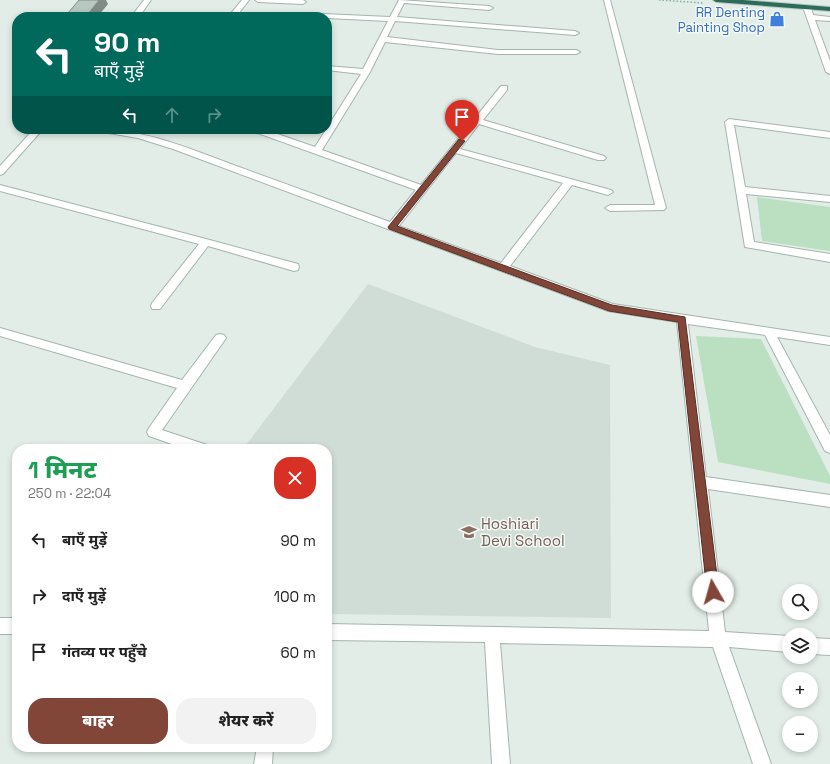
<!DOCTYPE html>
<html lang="hi">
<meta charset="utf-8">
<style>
:root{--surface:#fff;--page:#f2f2f2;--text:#222;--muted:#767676;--accent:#824639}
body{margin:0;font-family:"Space Grotesk","Noto Sans Devanagari",sans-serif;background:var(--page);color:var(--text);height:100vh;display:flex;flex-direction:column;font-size:15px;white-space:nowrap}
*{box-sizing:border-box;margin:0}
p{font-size:13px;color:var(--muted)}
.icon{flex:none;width:22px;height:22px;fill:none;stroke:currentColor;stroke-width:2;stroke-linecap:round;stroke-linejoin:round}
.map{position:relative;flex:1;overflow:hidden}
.sheet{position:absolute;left:12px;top:444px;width:320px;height:308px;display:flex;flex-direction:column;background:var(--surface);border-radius:16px;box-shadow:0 2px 6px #0003}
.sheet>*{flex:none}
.top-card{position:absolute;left:12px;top:12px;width:320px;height:122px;border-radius:16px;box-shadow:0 2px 6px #0003;background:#00695c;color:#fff;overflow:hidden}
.fabs{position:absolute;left:782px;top:584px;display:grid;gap:8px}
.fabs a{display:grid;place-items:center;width:36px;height:36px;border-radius:50%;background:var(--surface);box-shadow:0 2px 6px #0003;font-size:20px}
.pin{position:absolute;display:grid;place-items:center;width:34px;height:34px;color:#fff;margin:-41px -17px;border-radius:50% 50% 50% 0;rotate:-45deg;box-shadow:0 0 4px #0007}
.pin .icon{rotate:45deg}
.me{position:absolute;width:44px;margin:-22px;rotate:353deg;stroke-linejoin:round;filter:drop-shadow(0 0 3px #0008)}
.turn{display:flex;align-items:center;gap:14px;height:84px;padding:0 16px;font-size:18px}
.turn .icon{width:52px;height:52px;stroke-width:2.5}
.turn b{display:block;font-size:28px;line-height:34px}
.lanes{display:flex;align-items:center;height:38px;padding:0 16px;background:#0003;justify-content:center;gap:20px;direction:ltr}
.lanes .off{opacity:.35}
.round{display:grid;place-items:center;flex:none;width:42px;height:42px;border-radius:16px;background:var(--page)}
.summary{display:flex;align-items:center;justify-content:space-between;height:68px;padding:0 16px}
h1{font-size:24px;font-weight:800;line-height:30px;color:#1e9e55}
.button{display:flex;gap:8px;margin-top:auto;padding:8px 16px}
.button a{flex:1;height:46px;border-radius:16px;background:var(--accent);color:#fff;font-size:16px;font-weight:800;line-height:46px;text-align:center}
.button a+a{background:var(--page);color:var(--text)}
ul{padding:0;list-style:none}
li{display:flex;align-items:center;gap:12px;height:56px;padding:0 16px}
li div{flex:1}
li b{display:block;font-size:15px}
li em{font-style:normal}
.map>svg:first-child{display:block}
</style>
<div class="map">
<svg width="830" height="764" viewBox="0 0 830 764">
<rect width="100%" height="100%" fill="#e2ede7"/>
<polygon fill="#d0ddd6" points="368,284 535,347 610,365 611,618 327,614 327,449 243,449"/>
<g fill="#badfc1">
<polygon points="757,197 830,207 830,251 762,241"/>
<polygon points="696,336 761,339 830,476 830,484 718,462"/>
</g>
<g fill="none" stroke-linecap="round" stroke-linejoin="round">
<defs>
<g id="street">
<polygon points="242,0 249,0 236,17 228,17"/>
<polygon points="255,0 303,0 306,2 303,4 258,2"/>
<path d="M399,0L489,6L493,8L489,10L404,3L397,17L575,31L579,33L575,35L395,21L387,37L498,50H576L580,52L576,54H498L385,42L370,72L322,150L421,185L501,86H507V90L483,120L604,156L606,158L604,160H598L479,124L460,149L611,190L613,192L608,195L572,185L510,266L613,304L830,337V345L777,337L830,435V453L825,451L765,335L688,324L706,477L830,495V507L708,489L725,632L789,636V652L729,647L771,764H753L713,647L500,643L510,764H492L485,642L327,640V624L709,631L677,322L608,311L173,149L138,138L97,131L96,129C146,129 193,150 239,167C289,185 340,204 390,222L416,190L252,131L251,129H263L315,147L361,74L327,70V66L363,69L388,21L327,18V17H296L298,13H301L390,17ZM456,153L563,183L501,263L399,226Z"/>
<polygon points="604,0 610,0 666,208 664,210 610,211 605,208 610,205 655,205"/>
<polygon points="807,5 811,7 813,15 830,17 830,21 815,20 830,61 830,74 826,72 803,7"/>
<polygon points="729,119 830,132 830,138 734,125 745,187 830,196 830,202 746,194 754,242 830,254 830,262 745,247 725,122"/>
<polygon points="0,185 206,239 298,264 299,267 298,270 294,271 208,246 160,309 152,309 151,306 152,303 199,244 0,191"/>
<polygon points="0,328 182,380 216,335 220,334 224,335 226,338 224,341 162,430 207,445 208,449 186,449 149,436 147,432 149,428 177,388 0,336"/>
<rect x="0" y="618" width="17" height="16"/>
<polygon points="811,638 830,639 830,655 811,654"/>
<polygon points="257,747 273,747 272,764 254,764"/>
</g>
<g id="secondary">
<polygon points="144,0 151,0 139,17 131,17"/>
<polygon points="34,129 43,129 3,174 0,175 0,166"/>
</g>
<polygon id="highway" points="713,0 743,0 830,7 830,11 716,2"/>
</defs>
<use href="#street" stroke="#a4b5ae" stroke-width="2"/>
<use href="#secondary" stroke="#a0b9ae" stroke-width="2"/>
<use href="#highway" stroke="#c1c9c6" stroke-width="2"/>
<polyline stroke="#81b29f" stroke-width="1.5" stroke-dasharray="1.5 2" stroke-linecap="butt" points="659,0 704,3"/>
<use href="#street" fill="#fff" fill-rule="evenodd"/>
<use href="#secondary" fill="#fff" fill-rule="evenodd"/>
<use href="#highway" fill="#2b6c5a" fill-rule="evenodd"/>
</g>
<polygon fill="#9daca5" points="108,4 97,17 70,17 68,13"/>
<polygon fill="#808c86" points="99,0 106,0 108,4 97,17 89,17 88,14"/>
<polygon fill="#b7c8c0" stroke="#808c86" points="79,0 99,0 88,14 68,13"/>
<polygon fill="#824639" stroke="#542e25" points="459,139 465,141 397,226 612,305 685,317 719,592 717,596 713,597 709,596 707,592 678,322 609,311 389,229 388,227"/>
<defs>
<symbol id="shop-bare" viewBox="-9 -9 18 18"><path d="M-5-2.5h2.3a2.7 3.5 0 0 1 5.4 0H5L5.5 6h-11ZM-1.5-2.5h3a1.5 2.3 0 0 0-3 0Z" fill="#3f7fe0" stroke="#f3f9f5" stroke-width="2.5" paint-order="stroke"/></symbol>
<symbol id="school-bare" viewBox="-9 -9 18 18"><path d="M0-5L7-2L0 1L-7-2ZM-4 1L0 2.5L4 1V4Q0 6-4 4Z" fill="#8d6e63" stroke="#f3f9f5" stroke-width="2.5" paint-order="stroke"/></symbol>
</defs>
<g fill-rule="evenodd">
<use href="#shop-bare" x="766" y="8" width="22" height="22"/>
<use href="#school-bare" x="458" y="521" width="22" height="22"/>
</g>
<g text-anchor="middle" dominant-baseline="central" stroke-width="3" stroke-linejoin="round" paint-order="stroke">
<g font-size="13" fill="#366cbe" stroke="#f3f9f5" text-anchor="end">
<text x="765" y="12">RR Denting<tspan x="765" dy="15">Painting Shop</tspan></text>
</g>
<g font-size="15" fill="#785e54" stroke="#f3f9f5" text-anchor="start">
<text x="481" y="523">Hoshiari<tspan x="481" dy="17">Devi School</tspan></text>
</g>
</g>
</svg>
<div class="fabs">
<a><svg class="icon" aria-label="search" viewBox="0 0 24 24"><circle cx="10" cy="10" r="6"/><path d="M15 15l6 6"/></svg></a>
<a><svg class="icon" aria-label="layers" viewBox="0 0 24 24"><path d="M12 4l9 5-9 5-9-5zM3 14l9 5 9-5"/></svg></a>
<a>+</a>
<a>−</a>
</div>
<div class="pin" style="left:462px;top:141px;background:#d93025"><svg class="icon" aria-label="arrive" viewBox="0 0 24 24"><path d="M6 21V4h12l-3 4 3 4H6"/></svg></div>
<svg class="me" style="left:713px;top:592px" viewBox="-20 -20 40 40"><circle r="19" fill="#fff"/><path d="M0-13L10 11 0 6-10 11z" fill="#824639"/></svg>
<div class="top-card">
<div class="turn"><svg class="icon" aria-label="left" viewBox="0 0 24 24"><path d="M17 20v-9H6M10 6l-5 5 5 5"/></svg><div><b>90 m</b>बाएँ मुड़ें</div></div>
<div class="lanes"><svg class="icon" aria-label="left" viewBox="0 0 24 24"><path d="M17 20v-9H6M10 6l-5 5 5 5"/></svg><svg class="icon off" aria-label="ahead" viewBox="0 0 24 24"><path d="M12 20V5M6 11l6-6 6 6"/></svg><svg class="icon off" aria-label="right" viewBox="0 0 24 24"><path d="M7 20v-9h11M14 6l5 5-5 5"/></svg></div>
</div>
<section class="sheet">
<div class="summary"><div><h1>1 मिनट</h1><p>250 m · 22:04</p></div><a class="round" style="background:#d93025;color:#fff"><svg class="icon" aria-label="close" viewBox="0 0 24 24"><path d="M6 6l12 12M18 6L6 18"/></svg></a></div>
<ul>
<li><svg class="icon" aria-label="left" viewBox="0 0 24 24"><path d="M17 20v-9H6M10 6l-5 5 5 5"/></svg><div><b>बाएँ मुड़ें</b></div><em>90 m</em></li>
<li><svg class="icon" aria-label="right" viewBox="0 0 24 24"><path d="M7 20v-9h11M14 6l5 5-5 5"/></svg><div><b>दाएँ मुड़ें</b></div><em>100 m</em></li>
<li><svg class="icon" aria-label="arrive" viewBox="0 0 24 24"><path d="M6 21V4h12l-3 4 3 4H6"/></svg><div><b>गंतव्य पर पहुँचे</b></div><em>60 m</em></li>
</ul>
<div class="button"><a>बाहर</a><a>शेयर करें</a></div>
</section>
</div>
